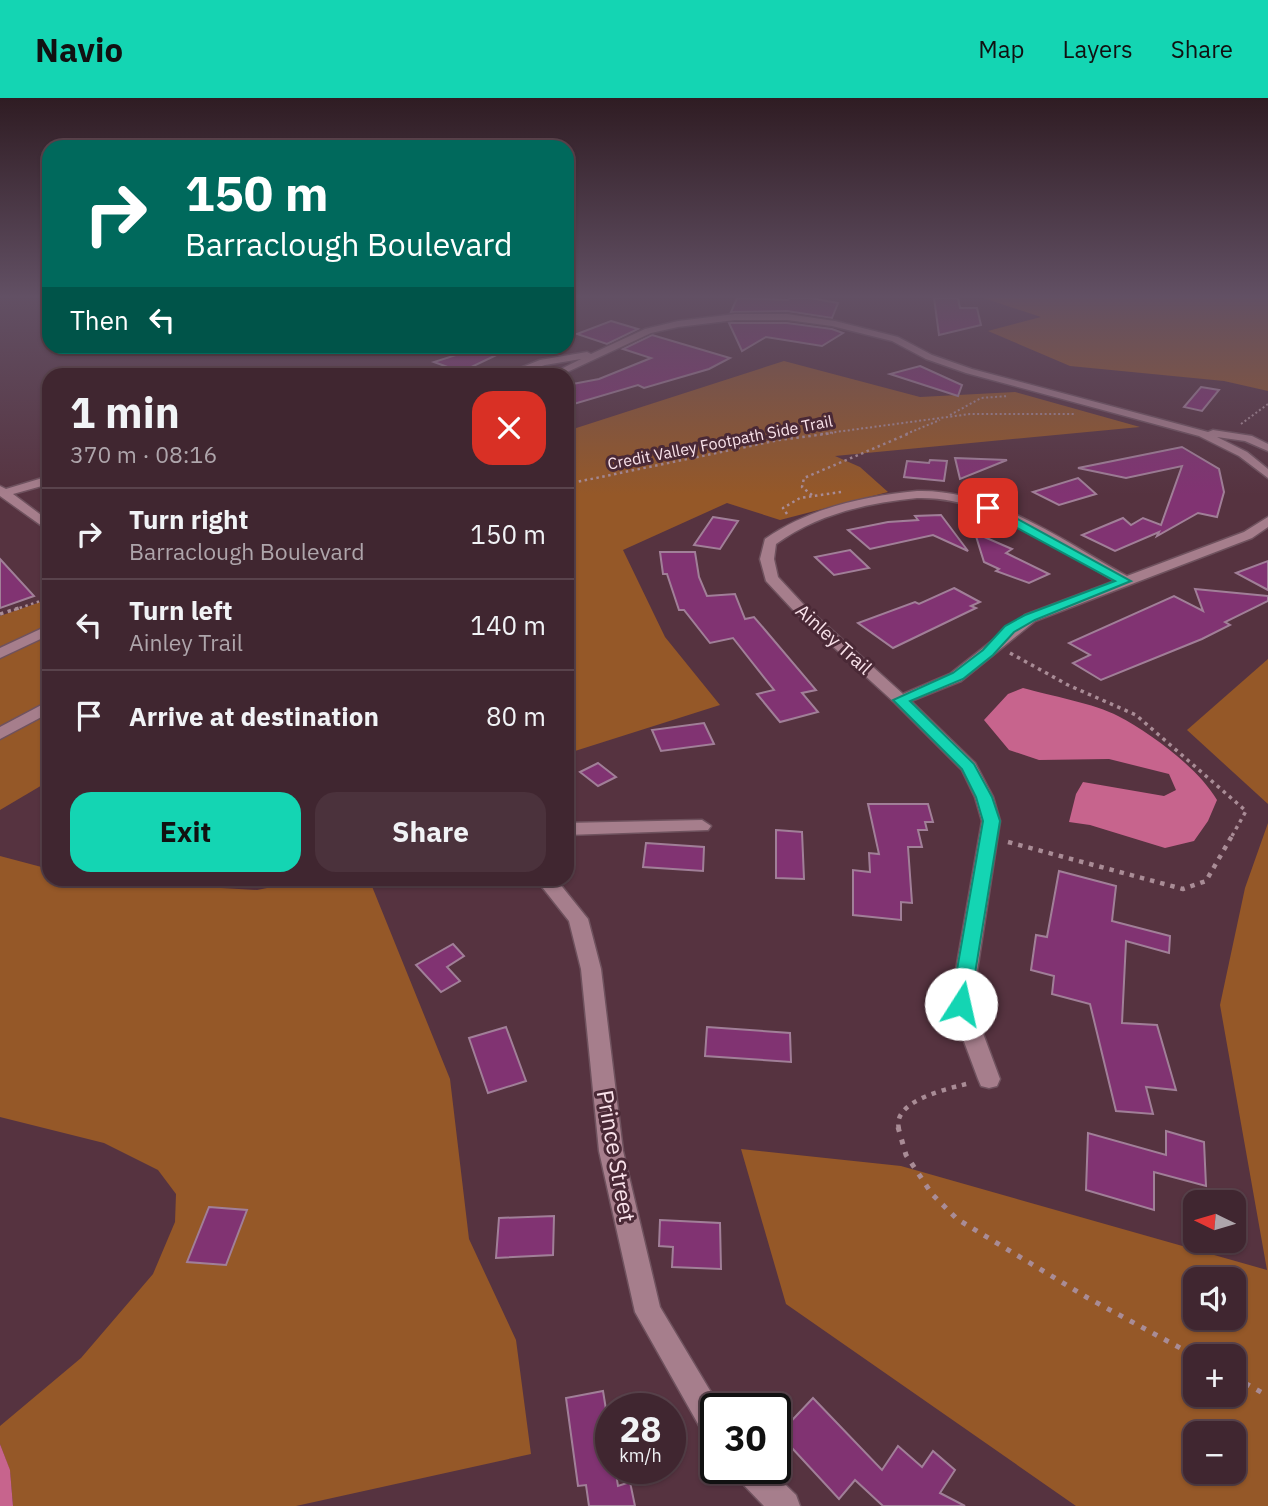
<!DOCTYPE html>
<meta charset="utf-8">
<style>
:root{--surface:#402630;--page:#4b323c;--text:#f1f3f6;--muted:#aea5ab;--line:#59434c;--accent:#14d5b3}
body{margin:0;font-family:"IBM Plex Sans",sans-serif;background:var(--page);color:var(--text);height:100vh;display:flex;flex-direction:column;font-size:26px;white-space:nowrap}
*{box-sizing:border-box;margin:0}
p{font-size:23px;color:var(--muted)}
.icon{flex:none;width:38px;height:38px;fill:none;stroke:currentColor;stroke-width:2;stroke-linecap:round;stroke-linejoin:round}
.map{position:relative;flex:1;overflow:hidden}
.side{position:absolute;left:42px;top:270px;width:532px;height:518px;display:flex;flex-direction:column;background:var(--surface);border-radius:21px;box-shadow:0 2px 5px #0004,0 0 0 2px var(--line)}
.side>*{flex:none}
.hud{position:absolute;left:42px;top:42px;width:532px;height:214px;border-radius:21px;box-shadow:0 2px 5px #0004,0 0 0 2px var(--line);background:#00695c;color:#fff;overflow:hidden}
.needle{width:46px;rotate:275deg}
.tools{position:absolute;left:1183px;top:1092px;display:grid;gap:14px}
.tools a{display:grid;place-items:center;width:63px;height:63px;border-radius:14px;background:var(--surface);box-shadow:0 2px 5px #0004,0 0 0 2px var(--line);font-size:35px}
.speed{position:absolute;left:595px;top:1295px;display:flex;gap:14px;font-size:35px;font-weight:700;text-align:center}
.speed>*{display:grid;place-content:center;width:91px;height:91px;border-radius:50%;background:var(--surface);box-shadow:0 2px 5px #0004,0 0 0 2px var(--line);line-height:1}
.speed small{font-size:18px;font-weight:400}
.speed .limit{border:4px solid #111;border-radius:10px;background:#fff;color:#111}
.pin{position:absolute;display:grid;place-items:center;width:60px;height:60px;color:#fff;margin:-30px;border-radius:14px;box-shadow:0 4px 10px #0006}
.me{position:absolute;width:77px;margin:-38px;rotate:10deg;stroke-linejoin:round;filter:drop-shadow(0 0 5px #0008)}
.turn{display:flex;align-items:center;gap:24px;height:147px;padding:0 28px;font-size:32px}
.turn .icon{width:91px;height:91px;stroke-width:2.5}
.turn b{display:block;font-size:49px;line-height:60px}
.then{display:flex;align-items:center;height:66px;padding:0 28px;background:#0003;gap:14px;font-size:26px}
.round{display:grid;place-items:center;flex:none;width:74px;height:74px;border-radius:21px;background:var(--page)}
.overview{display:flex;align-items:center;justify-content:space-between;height:119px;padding:0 28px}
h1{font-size:42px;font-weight:800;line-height:52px}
.primary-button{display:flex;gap:14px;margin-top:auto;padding:14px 28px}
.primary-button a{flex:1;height:80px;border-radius:21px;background:var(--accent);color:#111;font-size:28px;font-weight:800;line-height:80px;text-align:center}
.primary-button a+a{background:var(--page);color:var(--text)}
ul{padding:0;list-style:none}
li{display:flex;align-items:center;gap:21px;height:91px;padding:0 28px;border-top:2px solid var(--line)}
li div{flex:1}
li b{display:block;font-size:26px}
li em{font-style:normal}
header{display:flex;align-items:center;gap:42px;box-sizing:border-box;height:98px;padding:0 35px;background:var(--accent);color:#111}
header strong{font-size:33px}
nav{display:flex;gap:38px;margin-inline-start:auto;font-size:24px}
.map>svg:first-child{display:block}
</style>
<header>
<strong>Navio</strong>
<nav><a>Map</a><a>Layers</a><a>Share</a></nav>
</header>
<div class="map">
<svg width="1268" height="1408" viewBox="0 0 1268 1408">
<rect width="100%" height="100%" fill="#563340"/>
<g fill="#955828" fill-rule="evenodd">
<polygon points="983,200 1268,200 1268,293 1224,283 1070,268 988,233 1041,219"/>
<polygon points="784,263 920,299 1015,294 1140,329 835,358 860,369 888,394 780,422 727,405 623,452 665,539 720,607 575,653 567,644 567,518 574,515 567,505 567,333"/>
<polygon points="49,501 49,683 0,712 0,518"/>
<polygon points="1268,561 1268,706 1187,632"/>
<path d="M1268,725V1408H1076L786,1206L741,1051L901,1068L1267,1172L1220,907L1245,790ZM1195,1181H1234V1220H1195ZM1195,1258H1234V1297H1195ZM1234,1335V1374H1195V1335Z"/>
<polygon points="0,758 49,771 49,780 257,792 312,781 369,781 450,981 469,1141 516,1242 531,1356 296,1408 13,1408 10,1373 0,1346 0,1328 81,1260 153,1176 175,1124 176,1096 158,1072 104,1045 0,1019"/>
</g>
<g fill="#c7648d">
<path d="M1023,590C1048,597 1096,606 1118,618C1151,635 1198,670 1217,702L1208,723L1194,743L1165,750L1090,727L1069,724L1076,696L1083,684L1164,698L1176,692L1169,676L1109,661L1039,662L1009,652L984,622L1008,596Z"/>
<polygon points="0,1346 10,1372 13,1408 0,1408"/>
</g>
<g fill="#813372" stroke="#a17f98" stroke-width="2">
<polygon points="737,200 788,202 789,200 810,200 838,205 832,220 787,213 731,214"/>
<polygon points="934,200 958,200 960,210 977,210 981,227 939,237"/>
<polygon points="611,223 638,231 607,246 577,236"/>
<polygon points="729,225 787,225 832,231 843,235 822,248 766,239 742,253"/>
<polygon points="652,237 730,260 709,271 644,290 638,287 567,308 567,287 599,281 651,260 623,251"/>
<polygon points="484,248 508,248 509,251 461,274 434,264"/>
<polygon points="920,268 962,287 958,298 890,276"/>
<polygon points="1201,289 1219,292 1202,313 1184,309"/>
<polygon points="1182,349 1219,371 1224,394 1217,419 1198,415 1157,438 1159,434 1115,453 1082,437 1123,420 1131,427 1143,420 1161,427 1182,368 1126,380 1078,370"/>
<polygon points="955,360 1007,362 960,381"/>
<polygon points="930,362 947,363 944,383 904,379 907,363 929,365"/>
<polygon points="1078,380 1096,396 1059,407 1033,394"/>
<polygon points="941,417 968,453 933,437 870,451 848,432 888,424 918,422 915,418"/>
<polygon points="713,419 738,423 720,451 694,447"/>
<polygon points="975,435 1012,451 1006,455 1049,476 1029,485 996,473 999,471 984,464"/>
<polygon points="850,452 869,470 834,477 815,459"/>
<polygon points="660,454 695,454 699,479 707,498 735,496 745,521 754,519 816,592 802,595 818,614 780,624 757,596 774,592 733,540 710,545 684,512 679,512 667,476 663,476"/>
<polygon points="0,461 34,498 0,510"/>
<polygon points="1268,463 1268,492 1236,475"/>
<polygon points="954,490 980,504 971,508 976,510 893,550 858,525 915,504 919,506"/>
<polygon points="1195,491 1268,498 1268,503 1225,524 1230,527 1202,541 1101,582 1073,565 1090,557 1069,545 1174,498 1203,513"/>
<polygon points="704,625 714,646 661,653 652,632"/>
<polygon points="598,665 616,679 598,688 580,674"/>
<polygon points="868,706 928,706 933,724 925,724 927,732 918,732 922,749 908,749 912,805 901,804 901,822 853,817 853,772 870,774 869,755 879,756"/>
<polygon points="776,732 802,734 804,781 776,780"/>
<polygon points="646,745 704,749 703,773 643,769"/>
<polygon points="1059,773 1116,788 1112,823 1170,838 1169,855 1126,843 1122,925 1157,927 1176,992 1146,989 1153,1016 1116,1013 1090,906 1052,896 1054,878 1031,872 1036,837 1047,839"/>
<polygon points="453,846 464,858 447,869 460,883 441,894 416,867"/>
<polygon points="506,929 526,983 488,995 469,940"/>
<polygon points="707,929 790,935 791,964 705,958"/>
<polygon points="1166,1033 1204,1044 1206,1088 1154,1074 1154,1112 1086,1092 1088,1035 1166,1057"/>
<polygon points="209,1109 247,1112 226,1167 187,1164"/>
<polygon points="554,1118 553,1157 496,1160 499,1120"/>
<polygon points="660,1122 720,1125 721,1171 672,1169 673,1149 659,1148"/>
<polygon points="603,1293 611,1342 611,1370 615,1370 618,1388 630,1384 635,1408 589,1408 586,1387 578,1388 566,1300"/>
<polygon points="813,1300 882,1372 898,1348 922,1369 933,1353 955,1372 940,1395 965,1408 883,1408 855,1382 839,1401 779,1336"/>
</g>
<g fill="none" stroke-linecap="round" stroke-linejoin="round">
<defs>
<g id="minor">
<polygon points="735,216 787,216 835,223 898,239 932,257 972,271 1208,334 1213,332 1252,338 1268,346 1268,353 1245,343 1217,339 1247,354 1268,371 1268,380 1239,358 1199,338 966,275 926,261 892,243 832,228 787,222 735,222 678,229 651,235 563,276 551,276 581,261 545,267 518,276 505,276 540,262 587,254 591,256 645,231 678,223"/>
<polygon points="49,378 49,386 13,396 49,423 49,433 0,398 0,388 6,391"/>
<path d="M917,393C993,391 1063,443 1127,478L1244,434L1268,419V429L1252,440L1035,523L961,583L911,603L975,665L993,699L1000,723L972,906L1000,981L997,988L989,990L981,988L978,981L950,906L982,723L975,699L962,672L895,605L794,513L766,483L760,461L765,441C809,410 865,398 917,393ZM917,400C989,398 1055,449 1115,483L1025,517L950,576L903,596L804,507L778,479L774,461L776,446C817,416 868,405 917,400Z"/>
<polygon points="49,527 49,537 0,560 0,550"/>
<polygon points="49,603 49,615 0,641 0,629"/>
<polygon points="702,722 711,728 708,732 567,737 567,725"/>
<polygon points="535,780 555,780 588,821 601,871 623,1053 660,1209 721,1311 716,1311 716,1344 706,1340 635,1214 599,1053 581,871 569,823"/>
<polygon points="732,1370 768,1370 796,1397 800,1408 764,1408 737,1380"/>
</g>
</defs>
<use href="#minor" stroke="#6f525e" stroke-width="3"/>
<g stroke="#a98c96" stroke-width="2" stroke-dasharray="2 2.5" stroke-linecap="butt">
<polyline points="950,317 981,300 1008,298"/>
<polyline points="1241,326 1268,306"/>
<polyline points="821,336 970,316 1074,316"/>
<polyline points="906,336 940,322"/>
</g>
<g stroke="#a98c96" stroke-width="2.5" stroke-dasharray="2.5 3.5" stroke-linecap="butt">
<polyline points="567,386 779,342 833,335"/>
<polyline points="812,397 802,389 804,380 910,335"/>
<polyline points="787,416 783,410 800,400 841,394"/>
<polyline points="14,512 49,500"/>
</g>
<g stroke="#a98c96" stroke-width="3.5" stroke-dasharray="3.5 4.5" stroke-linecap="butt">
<polyline points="0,516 19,510"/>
<polyline points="1010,555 1068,587 1136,617 1246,713 1232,738"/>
</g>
<g stroke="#a98c96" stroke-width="4.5" stroke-dasharray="4.5 6" stroke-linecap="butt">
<polyline points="1008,744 1183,791 1206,783 1233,736"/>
<path d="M899,1031C891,1002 951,990 970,985"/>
</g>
<g stroke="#a98c96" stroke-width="5" stroke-dasharray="5 8" stroke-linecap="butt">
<polyline points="898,1029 906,1057 932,1096 957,1121 1088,1200 1195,1258"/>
<polyline points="1234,1279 1268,1298"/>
</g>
<use href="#minor" fill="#a67e8c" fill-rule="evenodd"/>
</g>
<linearGradient id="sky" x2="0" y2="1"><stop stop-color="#2f1c23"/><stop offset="0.5" stop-color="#625064"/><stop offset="1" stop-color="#625064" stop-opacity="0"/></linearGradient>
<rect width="1268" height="397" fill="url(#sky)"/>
<polygon fill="#14d5b3" stroke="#0d8a74" stroke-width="2" points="984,407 992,407 1131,483 1035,522 1014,534 993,557 963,581 910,603 974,666 992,699 1000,723 970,906 967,911 961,913 954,911 951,906 983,723 976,699 962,671 893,602 953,575 983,552 1005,528 1025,517 1115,483 984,412"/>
<g text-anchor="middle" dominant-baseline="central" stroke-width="6" stroke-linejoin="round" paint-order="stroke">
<g font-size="16" fill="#f9e2ea" stroke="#4a2936">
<text transform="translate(720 344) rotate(-11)">Credit Valley Footpath Side Trail</text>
</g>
<g font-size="19" fill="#f9e2ea" stroke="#4a2936">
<text transform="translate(834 541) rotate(42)">Ainley Trail</text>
</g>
<g font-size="23" fill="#f9e2ea" stroke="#4a2936">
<text transform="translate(617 1058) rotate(80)">Prince Street</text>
</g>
</g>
</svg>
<div class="tools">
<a><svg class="needle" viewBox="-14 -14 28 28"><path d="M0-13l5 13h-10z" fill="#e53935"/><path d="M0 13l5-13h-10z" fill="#aea5ab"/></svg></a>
<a><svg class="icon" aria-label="sound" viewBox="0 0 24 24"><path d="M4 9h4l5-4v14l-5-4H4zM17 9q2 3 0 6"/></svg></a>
<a>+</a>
<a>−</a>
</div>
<div class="speed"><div>28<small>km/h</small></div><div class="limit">30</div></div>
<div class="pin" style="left:988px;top:410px;background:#d93025"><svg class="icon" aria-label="arrive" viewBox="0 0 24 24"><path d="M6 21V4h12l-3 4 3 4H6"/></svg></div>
<svg class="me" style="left:961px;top:906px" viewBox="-20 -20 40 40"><circle r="19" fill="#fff"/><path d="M0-13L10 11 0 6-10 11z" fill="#14d5b3"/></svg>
<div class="hud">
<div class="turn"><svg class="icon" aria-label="right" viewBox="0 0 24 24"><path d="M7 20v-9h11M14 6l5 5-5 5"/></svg><div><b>150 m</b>Barraclough Boulevard</div></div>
<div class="then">Then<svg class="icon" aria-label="left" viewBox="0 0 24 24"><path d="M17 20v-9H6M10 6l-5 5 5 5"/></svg></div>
</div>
<section class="side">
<div class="overview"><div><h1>1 min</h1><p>370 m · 08:16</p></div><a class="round" style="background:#d93025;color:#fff"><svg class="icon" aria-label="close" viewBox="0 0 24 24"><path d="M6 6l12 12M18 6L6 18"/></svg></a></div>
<ul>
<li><svg class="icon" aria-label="right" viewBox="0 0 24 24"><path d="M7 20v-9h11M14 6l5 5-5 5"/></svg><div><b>Turn right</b><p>Barraclough Boulevard</p></div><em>150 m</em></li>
<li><svg class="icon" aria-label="left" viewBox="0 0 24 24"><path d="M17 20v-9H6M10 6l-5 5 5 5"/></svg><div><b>Turn left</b><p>Ainley Trail</p></div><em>140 m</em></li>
<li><svg class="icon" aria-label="arrive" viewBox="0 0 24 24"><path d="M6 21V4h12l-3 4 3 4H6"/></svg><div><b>Arrive at destination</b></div><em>80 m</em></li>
</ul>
<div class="primary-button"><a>Exit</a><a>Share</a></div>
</section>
</div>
